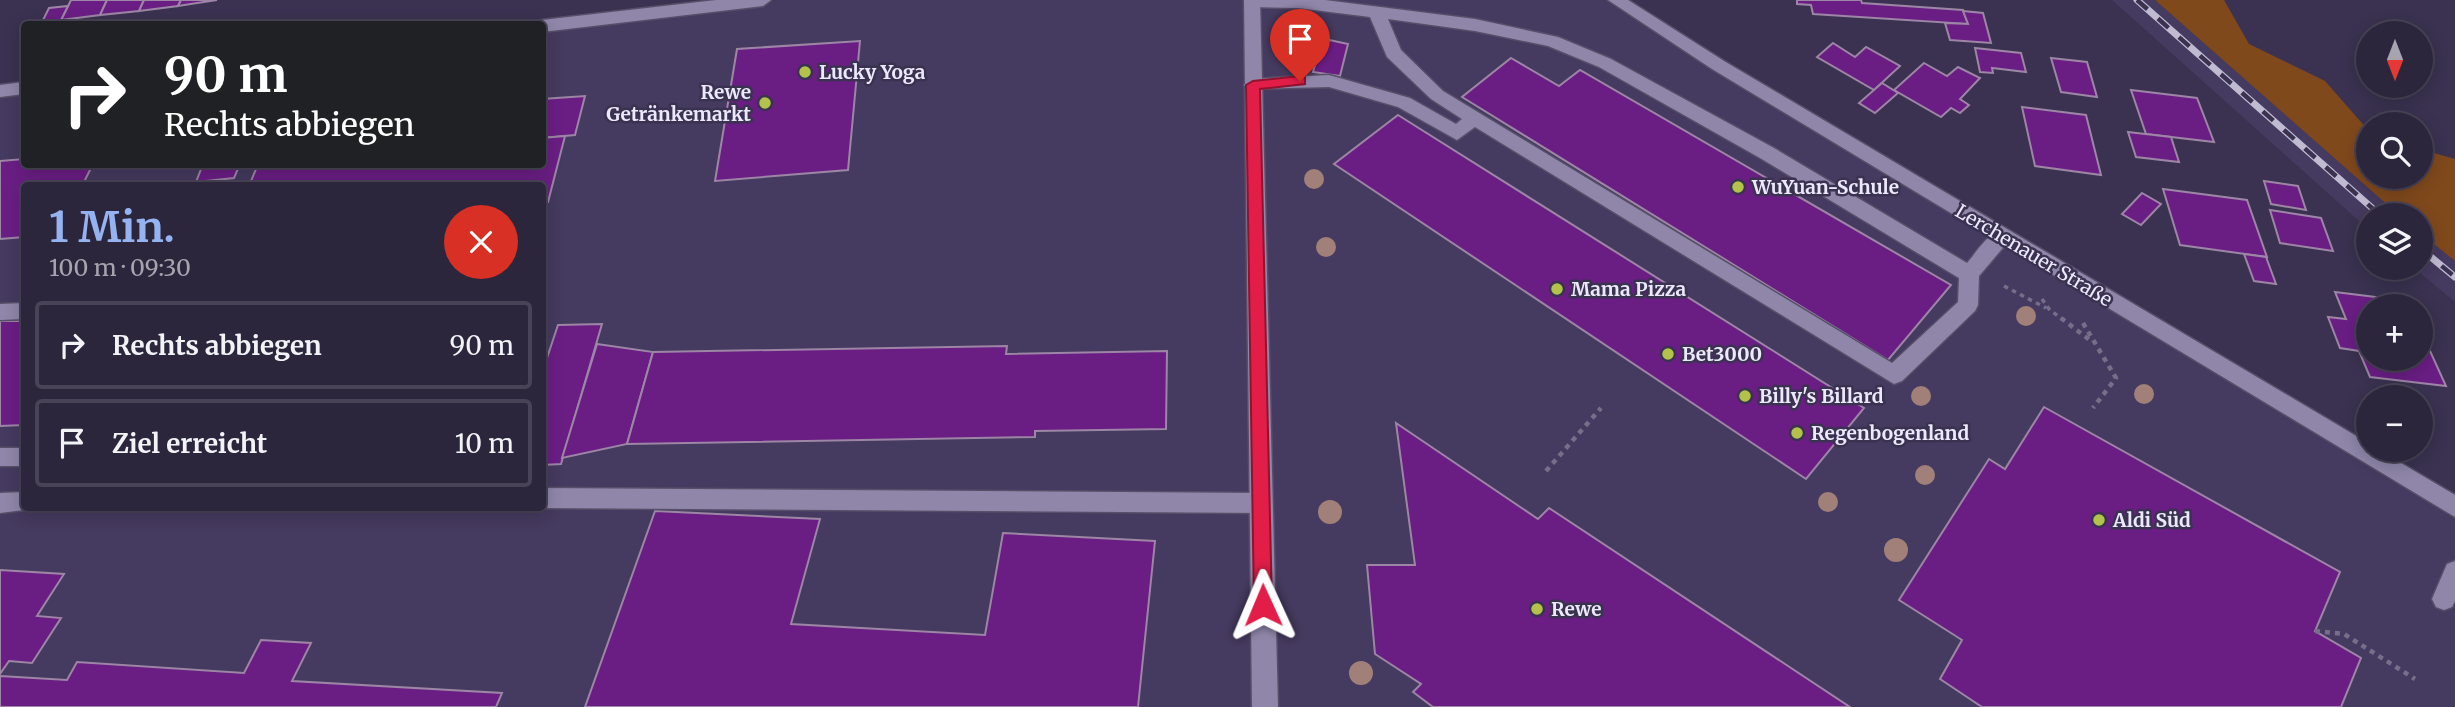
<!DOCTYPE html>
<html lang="de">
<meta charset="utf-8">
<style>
:root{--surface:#2c263c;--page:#342e43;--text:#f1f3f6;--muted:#a6a5af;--line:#484356;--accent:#95b2f1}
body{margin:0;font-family:Merriweather,serif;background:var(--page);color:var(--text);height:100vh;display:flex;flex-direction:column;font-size:26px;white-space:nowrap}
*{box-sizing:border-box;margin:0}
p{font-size:23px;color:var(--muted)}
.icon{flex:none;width:38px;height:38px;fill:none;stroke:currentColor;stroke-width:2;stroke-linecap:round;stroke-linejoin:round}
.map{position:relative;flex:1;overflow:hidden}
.panel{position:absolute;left:21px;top:182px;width:525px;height:329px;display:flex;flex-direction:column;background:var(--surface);border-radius:7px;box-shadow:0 4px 18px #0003,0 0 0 2px var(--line)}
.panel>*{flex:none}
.banner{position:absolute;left:21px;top:21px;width:525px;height:147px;border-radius:7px;box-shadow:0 4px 18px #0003,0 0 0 2px var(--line);background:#202124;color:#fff;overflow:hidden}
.needle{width:46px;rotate:180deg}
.controls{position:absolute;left:2356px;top:21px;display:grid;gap:14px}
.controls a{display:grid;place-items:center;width:77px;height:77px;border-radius:50%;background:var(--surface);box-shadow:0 4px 18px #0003,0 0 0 2px var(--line);font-size:35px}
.pin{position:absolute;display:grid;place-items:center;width:60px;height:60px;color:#fff;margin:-72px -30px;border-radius:50% 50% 50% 0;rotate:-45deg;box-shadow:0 0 7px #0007}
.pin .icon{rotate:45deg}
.me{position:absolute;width:77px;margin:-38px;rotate:359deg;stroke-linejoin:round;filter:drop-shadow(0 0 5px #0008)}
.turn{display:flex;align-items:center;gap:24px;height:147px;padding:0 28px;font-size:32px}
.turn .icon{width:91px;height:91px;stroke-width:2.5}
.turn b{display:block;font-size:49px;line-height:60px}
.round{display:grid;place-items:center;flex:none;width:74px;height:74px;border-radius:37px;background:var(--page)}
.summary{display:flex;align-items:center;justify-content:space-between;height:119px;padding:0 28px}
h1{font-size:42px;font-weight:700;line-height:52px;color:var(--accent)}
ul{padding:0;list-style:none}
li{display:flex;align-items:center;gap:21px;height:88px;margin:0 14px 10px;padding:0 14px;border:4px solid var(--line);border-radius:7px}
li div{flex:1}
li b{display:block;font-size:26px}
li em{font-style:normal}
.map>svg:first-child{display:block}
</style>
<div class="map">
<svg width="2455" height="707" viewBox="0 0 2455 707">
<rect width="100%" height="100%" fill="#3a3250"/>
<g fill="#453a5f" fill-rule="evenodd">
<path d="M776,0H1613L1675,45L2455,514V707H0V89L24,86V164H542L543,27ZM24,186H542V508H24Z"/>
<polygon points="2112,0 2155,0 2399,215 2368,215 2368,229"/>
<polygon points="2420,233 2455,261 2455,302 2414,268 2420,268"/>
</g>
<polygon fill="#80491c" points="2155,0 2224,0 2249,44 2325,81 2368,130 2368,177 2420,177 2420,149 2455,159 2455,261 2420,233 2420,215 2399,215"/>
<g fill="#6a1e84" stroke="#9c85a5" stroke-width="2">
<polygon points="71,0 107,0 100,15 61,20"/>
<polygon points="107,0 144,0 139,11 100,15"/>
<polygon points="144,0 181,0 178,6 139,11"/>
<polygon points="181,0 217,0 178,6"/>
<polygon points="1797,0 1861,0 1862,3 1963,10 1968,24 1813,14 1811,5 1797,4"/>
<polygon points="68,6 61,20 42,22 49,8"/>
<polygon points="1963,11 1983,13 1991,43 1950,40 1945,23 1968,24"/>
<polygon points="1311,36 1348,44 1340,76 1313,72 1315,65 1301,62"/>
<polygon points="860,41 848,170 715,181 737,49"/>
<polygon points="1833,43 1855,57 1866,47 1900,66 1874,90 1817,57"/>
<polygon points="1975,48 2021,53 2026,72 1992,68 1993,73 1980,72"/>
<polygon points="1511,58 1559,86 1580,70 1951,285 1888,360 1462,97"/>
<polygon points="2051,58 2087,62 2097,97 2061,92"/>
<polygon points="1924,63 1947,76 1958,67 1980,78 1960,99 1969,105 1960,113 1951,108 1941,117 1894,90"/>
<polygon points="1882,83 1898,93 1875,113 1859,103"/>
<polygon points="2131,90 2197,98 2214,142 2146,134"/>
<polygon points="585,96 575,135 542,138 542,99"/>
<polygon points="2022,107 2086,115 2101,175 2035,166"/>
<polygon points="1398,115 1864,408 1806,479 1334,164"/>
<polygon points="2128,132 2171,137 2179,162 2136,157"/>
<polygon points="565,136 548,202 542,203 542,186 249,186 258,164 542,164 542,138"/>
<polygon points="24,159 24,164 93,164 82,186 24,186 24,237 0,239 0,161"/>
<polygon points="203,164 240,164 234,178 196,182"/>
<polygon points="2264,181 2298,186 2306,210 2271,204"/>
<polygon points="2163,189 2247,200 2267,257 2180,245"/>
<polygon points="2142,193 2161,204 2141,225 2122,214"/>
<polygon points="2270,210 2321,218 2333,251 2280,243"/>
<polygon points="2244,254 2266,257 2276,284 2254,281"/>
<polygon points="2335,292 2408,301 2410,306 2368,306 2368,359 2420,359 2420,329 2446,386 2370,377 2359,351 2340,348 2328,317 2346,319"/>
<polygon points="0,321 24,321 24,425 0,426"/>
<polygon points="602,324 561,464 542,465 542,373 558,325"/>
<polygon points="597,344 653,352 627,444 562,458"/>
<polygon points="1007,346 1006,354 1167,351 1166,429 1035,431 1035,437 627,444 653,352"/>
<polygon points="2044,407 2340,572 2315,631 2361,658 2341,707 1982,707 1940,679 1962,640 1899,600 1989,459 2005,469"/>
<polygon points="1396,423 1538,519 1549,508 1850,707 1433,707 1413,692 1421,684 1375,654 1367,565 1415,565"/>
<polygon points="655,511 820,519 791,624 985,635 1003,533 1155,541 1138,707 585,707"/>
<polygon points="0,570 64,574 37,616 61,618 32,663 9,661 0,674"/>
<polygon points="261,640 311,643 292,681 502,693 496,707 0,707 0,676 67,680 77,662 244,673"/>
</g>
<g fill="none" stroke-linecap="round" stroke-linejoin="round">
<defs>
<g id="lane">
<path d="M1244,0H1325L1475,19L1558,37L1611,59L1774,148L1967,263C1978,251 1992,225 2010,231L2013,236L1979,276L1978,305L1975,311L1902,381L1894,384L1475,127L1457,140L1398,107L1329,87L1247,89L1244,85L1247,81L1253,79L1329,75L1410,98L1456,124L1462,119L1431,99L1387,57L1370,17L1298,8L1252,7L1246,5ZM1388,19L1475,31L1548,46L1599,67L1760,158L1959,278L1958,302L1892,363L1443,91L1401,50Z"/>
<polygon points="24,303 24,319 0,320 0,304"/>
<rect x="0" y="448" width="24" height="18"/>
<polygon points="542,488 1261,493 1269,496 1272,503 1269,510 1261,513 542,508"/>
<polygon points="24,492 24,508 32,509 0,513 0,493"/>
<polygon points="2455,561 2455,601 2452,607 2444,610 2436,607 2432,599 2447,564"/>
</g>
<g id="street">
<polygon points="716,0 771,0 763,6 542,32 542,24 534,24 542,20"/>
<polygon points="1244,0 1260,0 1278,707 1252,707"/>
<polygon points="24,82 24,94 0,97 0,85"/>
</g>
<polygon id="secondary" points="1608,0 1628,0 1724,61 2368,443 2368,450 2379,450 2455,495 2455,517 1712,69"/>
</defs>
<use href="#lane" stroke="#574f69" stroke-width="3"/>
<use href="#street" stroke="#574f69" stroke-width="3"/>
<use href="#secondary" stroke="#574f69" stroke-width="3"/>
<g stroke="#766f8a" stroke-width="3.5" stroke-dasharray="4.5 4.5" stroke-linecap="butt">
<polyline points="2004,286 2046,308"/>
<polyline points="2042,299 2049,309 2063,320"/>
</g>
<g stroke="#766f8a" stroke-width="4.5" stroke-dasharray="5 5" stroke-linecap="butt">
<polyline points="2061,318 2091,341"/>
<polyline points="2083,323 2116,378 2093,408"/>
<polyline points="1546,471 1601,408"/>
<polyline points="2315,631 2344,634 2415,679"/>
</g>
<use href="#lane" fill="#8f86a9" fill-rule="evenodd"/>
<use href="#street" fill="#8f86a9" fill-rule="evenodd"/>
<use href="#secondary" fill="#8f86a9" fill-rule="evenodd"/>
<defs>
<g id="rail">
<polyline points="2137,0 2380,215"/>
<polyline points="2420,248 2455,277"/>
</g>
</defs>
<use href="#rail" stroke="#c0bbd1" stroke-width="7"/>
<use href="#rail" stroke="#3a3250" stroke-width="4.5" stroke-dasharray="14" stroke-linecap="butt"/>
</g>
<g fill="#a18079">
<circle cx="1314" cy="179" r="10"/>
<circle cx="1326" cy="247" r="10"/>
<circle cx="2026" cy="316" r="10"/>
<circle cx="2144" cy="394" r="10"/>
<circle cx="1921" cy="396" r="10"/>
<circle cx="1925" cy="475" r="10"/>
<circle cx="1828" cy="502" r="10"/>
<circle cx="1330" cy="512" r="12"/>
<circle cx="1896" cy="550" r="12"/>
<circle cx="1361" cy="673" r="12"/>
</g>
<polygon fill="#e11d48" stroke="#92132f" stroke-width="2" points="1300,76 1305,77 1305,84 1260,89 1272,605 1270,611 1263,613 1257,611 1254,605 1246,85 1253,81"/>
<g fill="#b3c24b" stroke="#3a3250" stroke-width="2.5">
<circle cx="805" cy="72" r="7"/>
<circle cx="765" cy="103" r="7"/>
<circle cx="1738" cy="187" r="7"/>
<circle cx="1557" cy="289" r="7"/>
<circle cx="1668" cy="354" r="7"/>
<circle cx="1745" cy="396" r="7"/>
<circle cx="1797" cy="433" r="7"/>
<circle cx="2099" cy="520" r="7"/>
<circle cx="1537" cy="609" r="7"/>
</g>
<g text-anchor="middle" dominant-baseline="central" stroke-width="5" stroke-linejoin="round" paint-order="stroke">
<g font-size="19" font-weight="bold" fill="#ede9fc" stroke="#3a3250" text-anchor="start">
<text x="819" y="72">Lucky Yoga</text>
<text x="751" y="92" text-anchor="end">Rewe<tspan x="751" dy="22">Getränkemarkt</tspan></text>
<text x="1752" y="187">WuYuan-Schule</text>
<text x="1571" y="289">Mama Pizza</text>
<text x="1682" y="354">Bet3000</text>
<text x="1759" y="396">Billy's Billard</text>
<text x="1811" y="433">Regenbogenland</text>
<text x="2113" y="520">Aldi Süd</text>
<text x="1551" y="609">Rewe</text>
</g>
<g font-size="19" fill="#ede9fc" stroke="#3a3250">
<text transform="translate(2034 255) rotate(31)">Lerchenauer Straße</text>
</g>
</g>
</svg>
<div class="controls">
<a><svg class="needle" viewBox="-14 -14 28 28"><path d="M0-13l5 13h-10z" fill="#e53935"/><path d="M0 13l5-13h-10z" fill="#a6a5af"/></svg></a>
<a><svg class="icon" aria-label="search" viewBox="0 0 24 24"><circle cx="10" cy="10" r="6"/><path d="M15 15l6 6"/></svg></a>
<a><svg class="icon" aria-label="layers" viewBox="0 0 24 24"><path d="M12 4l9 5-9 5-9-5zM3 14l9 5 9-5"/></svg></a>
<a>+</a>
<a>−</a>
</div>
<div class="pin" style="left:1300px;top:81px;background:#d93025"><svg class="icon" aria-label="arrive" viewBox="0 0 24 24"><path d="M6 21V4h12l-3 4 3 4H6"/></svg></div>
<svg class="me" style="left:1263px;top:605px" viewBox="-20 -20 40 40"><path d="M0-17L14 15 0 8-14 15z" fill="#e11d48" stroke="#fff" stroke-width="4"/></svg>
<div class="banner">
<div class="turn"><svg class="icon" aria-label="right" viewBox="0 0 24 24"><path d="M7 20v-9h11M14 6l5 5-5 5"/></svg><div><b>90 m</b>Rechts abbiegen</div></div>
</div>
<section class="panel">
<div class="summary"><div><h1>1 Min.</h1><p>100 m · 09:30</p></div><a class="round" style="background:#d93025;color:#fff"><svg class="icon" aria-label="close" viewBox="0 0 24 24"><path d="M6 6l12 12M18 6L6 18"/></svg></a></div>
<ul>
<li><svg class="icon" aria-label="right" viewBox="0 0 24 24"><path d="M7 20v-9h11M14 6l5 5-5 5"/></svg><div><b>Rechts abbiegen</b></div><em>90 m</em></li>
<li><svg class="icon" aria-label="arrive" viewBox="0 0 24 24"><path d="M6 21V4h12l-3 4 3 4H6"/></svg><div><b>Ziel erreicht</b></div><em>10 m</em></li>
</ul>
</section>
</div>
